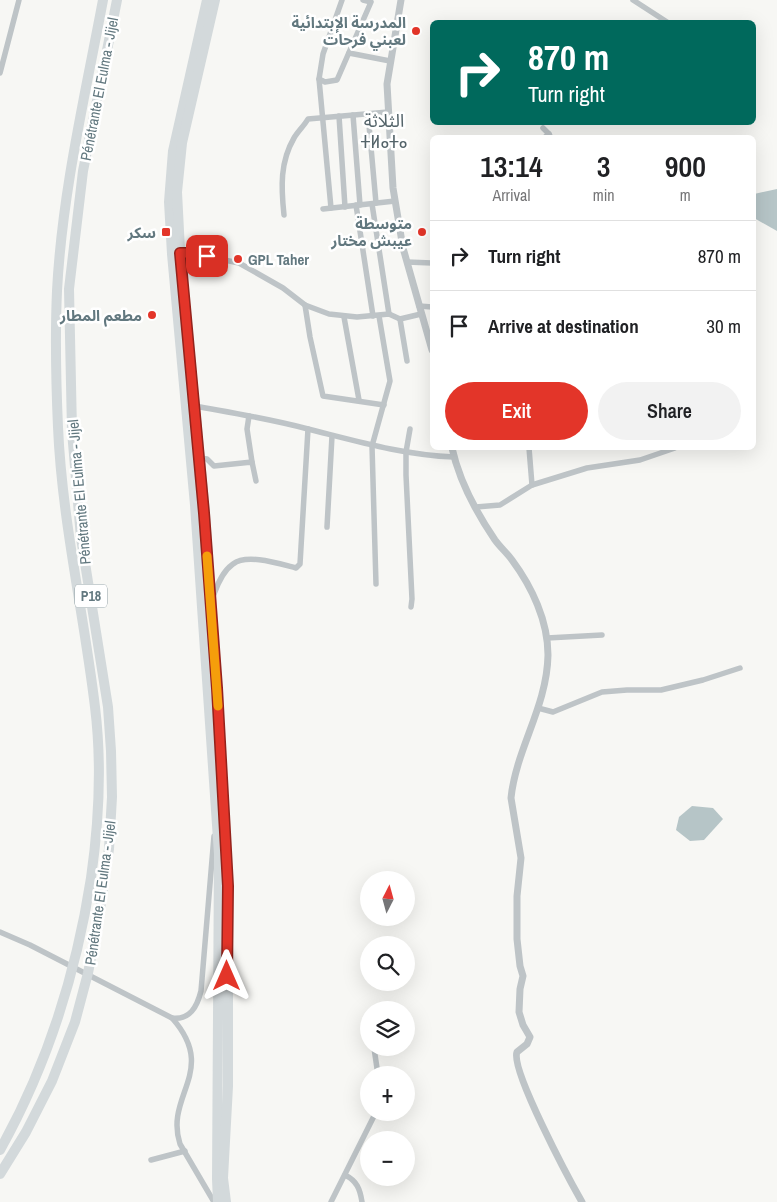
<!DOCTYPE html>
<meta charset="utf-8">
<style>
:root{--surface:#fff;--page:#f2f2f2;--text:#202124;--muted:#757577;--line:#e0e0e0;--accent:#e33529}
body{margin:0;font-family:"Archivo Narrow","Noto Sans Arabic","Noto Sans Tifinagh",sans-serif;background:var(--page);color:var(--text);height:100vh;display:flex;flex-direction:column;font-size:19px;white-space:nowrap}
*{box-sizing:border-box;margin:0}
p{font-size:16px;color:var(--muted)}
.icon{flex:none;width:28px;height:28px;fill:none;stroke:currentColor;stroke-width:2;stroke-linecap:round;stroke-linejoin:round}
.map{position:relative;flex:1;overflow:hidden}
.side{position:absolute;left:430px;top:135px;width:326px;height:315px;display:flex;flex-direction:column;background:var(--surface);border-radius:8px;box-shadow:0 5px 20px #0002}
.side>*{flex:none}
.top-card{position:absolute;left:430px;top:20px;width:326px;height:105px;border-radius:8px;box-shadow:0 5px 20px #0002;background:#00695c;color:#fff;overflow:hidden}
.needle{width:32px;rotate:6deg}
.fabs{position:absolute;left:360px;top:871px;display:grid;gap:10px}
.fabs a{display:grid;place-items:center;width:55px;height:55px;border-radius:50%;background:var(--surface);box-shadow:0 5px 20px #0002;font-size:25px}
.pin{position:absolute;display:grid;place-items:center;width:42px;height:42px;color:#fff;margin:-21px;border-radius:10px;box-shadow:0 2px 8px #0006}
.me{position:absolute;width:55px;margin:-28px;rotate:0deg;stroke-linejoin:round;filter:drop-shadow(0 0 4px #0008)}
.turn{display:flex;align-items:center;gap:18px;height:105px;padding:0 15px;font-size:22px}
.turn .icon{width:65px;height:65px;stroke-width:2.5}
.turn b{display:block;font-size:35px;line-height:42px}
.eta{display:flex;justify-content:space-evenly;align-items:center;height:85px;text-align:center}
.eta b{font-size:30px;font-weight:600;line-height:35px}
.action{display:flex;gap:10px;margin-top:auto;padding:10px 15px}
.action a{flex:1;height:58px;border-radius:30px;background:var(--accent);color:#fff;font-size:20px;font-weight:600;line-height:58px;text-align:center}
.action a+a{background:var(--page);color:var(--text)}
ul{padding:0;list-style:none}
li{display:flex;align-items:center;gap:15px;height:70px;padding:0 15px;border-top:1px solid var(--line)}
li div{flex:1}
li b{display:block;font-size:19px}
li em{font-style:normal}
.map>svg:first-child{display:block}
</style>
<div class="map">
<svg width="777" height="1202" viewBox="0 0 777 1202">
<rect width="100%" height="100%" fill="#f7f7f4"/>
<g fill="#b6c5c7">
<polygon points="777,189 777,231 754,218 754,194"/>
<polygon points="692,806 713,808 723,819 704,840 690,841 676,830 679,817"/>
</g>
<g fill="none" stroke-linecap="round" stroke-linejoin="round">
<g stroke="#bec4c7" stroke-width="5.5">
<polyline points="633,0 667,22"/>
<polyline points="349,53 390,61"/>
<polyline points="0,73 19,0"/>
<polyline points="319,79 325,82 337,80 371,2 363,0"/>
<polyline points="368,114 376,203"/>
<polyline points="353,115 360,205"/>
<polyline points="339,116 345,207"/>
<polyline points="543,128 549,134"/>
<polyline points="544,138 549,134 551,138"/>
<polyline points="372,204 389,314"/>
<polyline points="356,205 373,316"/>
<polyline points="331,208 319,79 323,54 342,0"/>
<polyline points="323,209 395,201"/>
<path d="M284,215C281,187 280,162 294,138C298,131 304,126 308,119L388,112"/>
<polyline points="180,253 191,253 239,263 283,288 305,305 329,314 357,317 389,314 400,319 421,314"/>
<polyline points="407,262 432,263"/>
<polyline points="305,305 310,337 323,396 384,405"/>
<polyline points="419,306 432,307"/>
<polyline points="344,317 359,400"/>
<polyline points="400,319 407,361"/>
<path d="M195,406C233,413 271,419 308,429C356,441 403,455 454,457"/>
<polyline points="249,416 247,429 252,462"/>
<polyline points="410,429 406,452 406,475 412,599 411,607"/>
<polyline points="529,448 532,485"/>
<polyline points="200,458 207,459 214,466 252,462 256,481"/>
<polyline points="476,507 500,505 532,485 587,468 640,460 675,448"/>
<polyline points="327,527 332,436"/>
<polyline points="376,584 372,446 390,381 379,316"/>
<path d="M211,595L214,594C218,583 223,571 233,564C247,553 280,564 296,568L300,564L308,429"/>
<polyline points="547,638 602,635"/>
<polyline points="538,708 553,712 602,692 627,690 661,690 703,680 740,668"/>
<path d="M0,932L30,945L172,1018C219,1071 164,1095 180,1144L214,1202"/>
<path d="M172,1018C190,1020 197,1007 201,991L214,836"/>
<polyline points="374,1048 378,1075"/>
<polyline points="151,1160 185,1151"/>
<path d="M345,1175C357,1181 360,1189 362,1202"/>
<polyline points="331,1202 376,1112"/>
</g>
<g stroke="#bec4c7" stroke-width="7">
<polyline points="401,0 387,84 393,188 403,248 432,350"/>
<path d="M452,448C459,480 476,512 495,540C500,547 507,553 512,560C532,587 548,621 548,655C547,707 516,749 511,798L521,858L517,896V939L520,966L523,976L520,989L519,1012L523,1025L530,1037L527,1044L517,1052C510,1069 570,1181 582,1202"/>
</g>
<g stroke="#d3d9db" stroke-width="10">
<polyline points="207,0 173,151 169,202 172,254 195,505 219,854 217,1179 218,1202"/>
<polyline points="215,0 182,143 177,192 180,250 205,513 228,886 228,1086 223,1178 226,1202"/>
</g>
<g stroke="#d3d9db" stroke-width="10">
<path d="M0,1150C48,1064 76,975 91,878C99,822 102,764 95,707C84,614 62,521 58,427C56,382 55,336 57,291C62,193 85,96 103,0"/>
<polyline points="0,1174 26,1132 52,1081 75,1022 88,973 99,916 109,849 112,797 111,751 108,707 81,538 72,431 69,289 83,171 117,0"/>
</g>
</g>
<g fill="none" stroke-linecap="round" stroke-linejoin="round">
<defs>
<polyline id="route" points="207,256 191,253 180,253 204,513 217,688 228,886 227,976"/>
</defs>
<use href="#route" stroke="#94221b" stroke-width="12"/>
<use href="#route" stroke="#e33529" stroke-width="9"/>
<polyline stroke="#f59e0b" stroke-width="9" points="207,556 218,706"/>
</g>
<g fill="#e33529" stroke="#fff" stroke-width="2">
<circle cx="416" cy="31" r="5"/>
<rect x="161" y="227" width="10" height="10" rx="2.5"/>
<circle cx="422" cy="232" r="5"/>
<circle cx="238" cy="259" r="5"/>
<circle cx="152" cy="315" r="5"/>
</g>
<g text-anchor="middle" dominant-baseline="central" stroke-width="5" stroke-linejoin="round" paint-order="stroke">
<rect fill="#fff" stroke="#91a0a5" stroke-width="1" x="75" y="584.5" width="32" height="23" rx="4"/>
<g font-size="14" font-weight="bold" fill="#62787f">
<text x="91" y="596">P18</text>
</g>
<g font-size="15" font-weight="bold" fill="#62787f" stroke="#fff" text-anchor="end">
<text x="406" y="22">المدرسة الإبتدائية<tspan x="406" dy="17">لعبني فرحات</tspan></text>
<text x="412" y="223">متوسطة<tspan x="412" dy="17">عيبش مختار</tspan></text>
<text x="156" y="232">سكر</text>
<text x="248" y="259" text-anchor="start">GPL Taher</text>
<text x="142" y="315">مطعم المطار</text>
</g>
<g font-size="15" fill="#62787f" stroke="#fff">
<text transform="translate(99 89) rotate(-79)">Pénétrante El Eulma - Jijel</text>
<text transform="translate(79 492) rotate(-95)">Pénétrante El Eulma - Jijel</text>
<text transform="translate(100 893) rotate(-82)">Pénétrante El Eulma - Jijel</text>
</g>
<g font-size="18" fill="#54646a" stroke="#fff">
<text x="384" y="120">الثلاثة<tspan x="384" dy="21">ⵜⵍⴰⵜⴰ</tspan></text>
</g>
</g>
</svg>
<div class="fabs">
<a><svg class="needle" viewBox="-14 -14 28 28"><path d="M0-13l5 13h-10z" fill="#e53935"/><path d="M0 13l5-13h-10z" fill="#757577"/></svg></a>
<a><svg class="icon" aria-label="search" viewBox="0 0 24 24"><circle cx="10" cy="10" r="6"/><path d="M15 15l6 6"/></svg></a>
<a><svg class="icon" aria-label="layers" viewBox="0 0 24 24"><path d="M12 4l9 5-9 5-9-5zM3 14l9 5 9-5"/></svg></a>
<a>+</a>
<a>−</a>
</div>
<div class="pin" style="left:207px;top:256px;background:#d93025"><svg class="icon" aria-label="arrive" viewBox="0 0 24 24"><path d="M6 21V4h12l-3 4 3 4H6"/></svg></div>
<svg class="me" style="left:227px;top:976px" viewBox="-20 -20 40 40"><path d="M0-17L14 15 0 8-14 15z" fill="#e33529" stroke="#fff" stroke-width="4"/></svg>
<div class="top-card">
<div class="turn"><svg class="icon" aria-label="right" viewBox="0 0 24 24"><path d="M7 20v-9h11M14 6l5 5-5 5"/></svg><div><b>870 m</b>Turn right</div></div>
</div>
<section class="side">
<div class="eta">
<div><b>13:14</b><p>Arrival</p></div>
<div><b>3</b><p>min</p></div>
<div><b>900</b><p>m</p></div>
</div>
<ul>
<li><svg class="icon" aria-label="right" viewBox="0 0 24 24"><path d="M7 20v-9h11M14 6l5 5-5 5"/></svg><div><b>Turn right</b></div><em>870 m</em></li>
<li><svg class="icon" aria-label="arrive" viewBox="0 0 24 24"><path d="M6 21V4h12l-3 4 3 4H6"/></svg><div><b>Arrive at destination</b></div><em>30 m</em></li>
</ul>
<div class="action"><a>Exit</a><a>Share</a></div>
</section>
</div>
